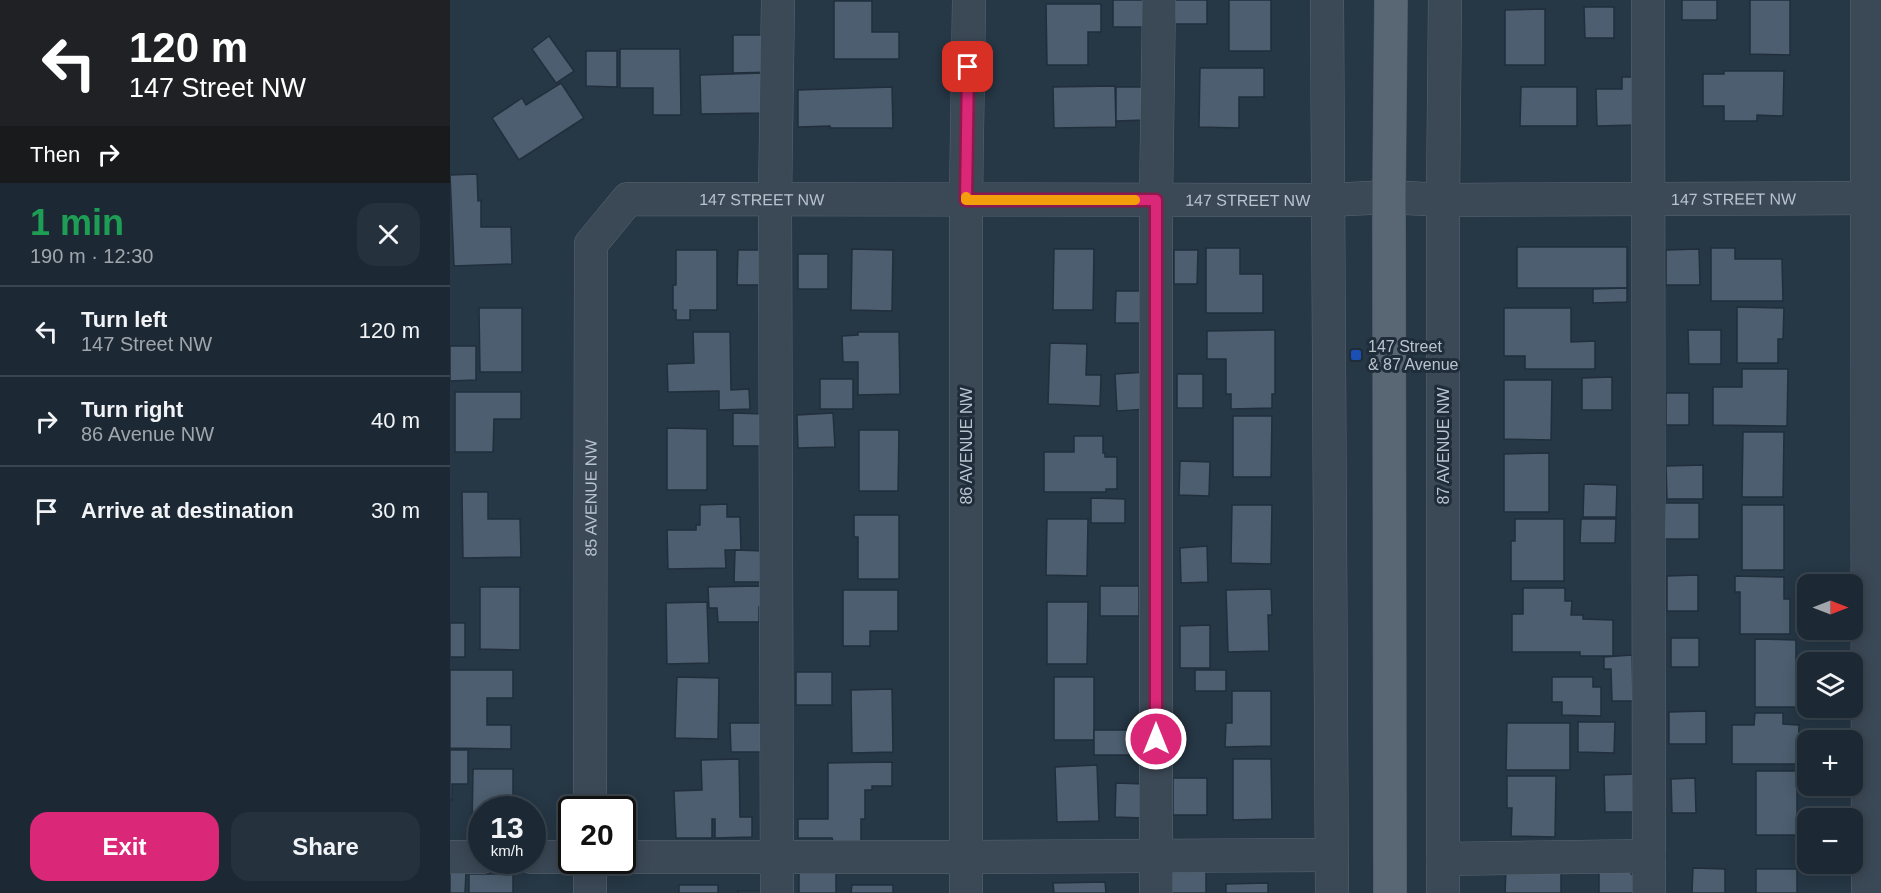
<!DOCTYPE html>
<meta charset="utf-8">
<style>
:root{--surface:#1c2934;--page:#25313c;--text:#f1f3f6;--muted:#a0a6ac;--line:#3a454f;--accent:#db2777}
body{margin:0;font-family:Helvetica,sans-serif;background:var(--page);color:var(--text);height:100vh;display:flex;flex-direction:column;font-size:22px;white-space:nowrap}
*{box-sizing:border-box;margin:0}
p{font-size:20px;color:var(--muted)}
.icon{flex:none;width:33px;height:33px;fill:none;stroke:currentColor;stroke-width:2;stroke-linecap:round;stroke-linejoin:round}
.map{position:relative;flex:1;overflow:hidden}
.details{display:flex;flex-direction:column;background:var(--surface);width:450px}
.details>*{flex:none}
.top-card{background:#202124;color:#fff;overflow:hidden}
.needle{width:39px;rotate:90deg}
.fabs{position:absolute;left:1347px;top:574px;display:grid;gap:12px}
.fabs a{display:grid;place-items:center;width:66px;height:66px;border-radius:12px;background:var(--surface);box-shadow:0 3px 15px #0003,0 0 0 2px var(--line);font-size:30px}
.speed{position:absolute;left:18px;top:796px;display:flex;gap:12px;font-size:30px;font-weight:700;text-align:center}
.speed>*{display:grid;place-content:center;width:78px;height:78px;border-radius:50%;background:var(--surface);box-shadow:0 3px 15px #0003,0 0 0 2px var(--line);line-height:1}
.speed small{font-size:15px;font-weight:400}
.speed .limit{border:3px solid #111;border-radius:9px;background:#fff;color:#111}
.pin{position:absolute;display:grid;place-items:center;width:51px;height:51px;color:#fff;margin:-26px;border-radius:12px;box-shadow:0 3px 9px #0006}
.me{position:absolute;width:66px;margin:-33px;rotate:0deg;stroke-linejoin:round;filter:drop-shadow(0 0 4px #0008)}
.turn{display:flex;align-items:center;gap:21px;height:126px;padding:0 30px;font-size:27px}
.turn .icon{width:78px;height:78px;stroke-width:2.5}
.turn b{display:block;font-size:42px;line-height:51px}
.then{display:flex;align-items:center;height:57px;padding:0 30px;background:#0003;gap:12px;font-size:22px}
.round{display:grid;place-items:center;flex:none;width:63px;height:63px;border-radius:18px;background:var(--page)}
.head{display:flex;align-items:center;justify-content:space-between;height:102px;padding:0 30px}
h1{font-size:36px;font-weight:800;line-height:45px;color:#1e9e55}
.cta{display:flex;gap:12px;margin-top:auto;padding:12px 30px}
.cta a{flex:1;height:69px;border-radius:18px;background:var(--accent);color:#fff;font-size:24px;font-weight:800;line-height:69px;text-align:center}
.cta a+a{background:var(--page);color:var(--text)}
ul{padding:0;list-style:none}
li{display:flex;align-items:center;gap:18px;height:90px;padding:0 30px;border-top:2px solid var(--line)}
li div{flex:1}
li b{display:block;font-size:22px}
li em{font-style:normal}
main{display:flex;flex:1;min-height:0}
.map>svg:first-child{display:block}
</style>
<main>
<section class="details">
<div class="top-card">
<div class="turn"><svg class="icon" aria-label="left" viewBox="0 0 24 24"><path d="M17 20v-9H6M10 6l-5 5 5 5"/></svg><div><b>120 m</b>147 Street NW</div></div>
<div class="then">Then<svg class="icon" aria-label="right" viewBox="0 0 24 24"><path d="M7 20v-9h11M14 6l5 5-5 5"/></svg></div>
</div>
<div class="head"><div><h1>1 min</h1><p>190 m · 12:30</p></div><a class="round"><svg class="icon" aria-label="close" viewBox="0 0 24 24"><path d="M6 6l12 12M18 6L6 18"/></svg></a></div>
<ul>
<li><svg class="icon" aria-label="left" viewBox="0 0 24 24"><path d="M17 20v-9H6M10 6l-5 5 5 5"/></svg><div><b>Turn left</b><p>147 Street NW</p></div><em>120 m</em></li>
<li><svg class="icon" aria-label="right" viewBox="0 0 24 24"><path d="M7 20v-9h11M14 6l5 5-5 5"/></svg><div><b>Turn right</b><p>86 Avenue NW</p></div><em>40 m</em></li>
<li><svg class="icon" aria-label="arrive" viewBox="0 0 24 24"><path d="M6 21V4h12l-3 4 3 4H6"/></svg><div><b>Arrive at destination</b></div><em>30 m</em></li>
</ul>
<div class="cta"><a>Exit</a><a>Share</a></div>
</section>
<div class="map">
<svg width="1431" height="893" viewBox="0 0 1431 893">
<rect width="100%" height="100%" fill="#263745"/>
<g fill="#4c5e6f" stroke="#212f3c" stroke-width="1.5">
<rect x="663" y="0" width="32" height="27"/>
<polygon points="724,0 757,0 757,24 725,24"/>
<rect x="779" y="0" width="42" height="51"/>
<rect x="1232" y="0" width="35" height="20"/>
<polygon points="1300,0 1340,0 1340,55 1300,54"/>
<polygon points="384,1 422,1 422,32 449,32 449,59 384,59"/>
<polygon points="596,4 651,4 651,32 638,32 638,65 597,65"/>
<polygon points="1134,7 1164,7 1164,38 1135,38"/>
<polygon points="1095,9 1095,65 1055,65 1055,10"/>
<polygon points="283,35 319,35 319,72 283,73"/>
<polygon points="99,36 124,71 106,83 82,49"/>
<polygon points="170,49 230,49 231,115 203,115 203,88 170,88"/>
<polygon points="136,51 167,51 167,87 136,86"/>
<polygon points="750,68 814,68 814,97 789,97 789,128 749,127"/>
<polygon points="1274,71 1334,71 1333,116 1307,115 1307,121 1274,121 1274,106 1253,106 1253,74 1274,74"/>
<polygon points="313,73 314,113 251,114 250,75"/>
<polygon points="1172,77 1182,77 1185,125 1147,126 1146,89 1172,89"/>
<polygon points="111,83 134,118 69,160 42,118 72,98 76,105"/>
<polygon points="665,86 666,127 604,128 603,87"/>
<polygon points="442,87 443,128 380,128 380,126 348,127 348,90"/>
<polygon points="666,87 695,87 695,120 666,121"/>
<polygon points="1071,87 1127,87 1127,126 1070,126"/>
<polygon points="27,174 28,201 31,200 31,227 61,227 62,264 4,266 0,175"/>
<rect x="1067" y="247" width="110" height="41"/>
<polygon points="756,248 790,248 790,274 813,274 813,313 756,313"/>
<polygon points="1261,248 1285,248 1285,259 1332,259 1333,301 1261,301"/>
<polygon points="402,249 443,250 442,311 401,310"/>
<polygon points="604,249 644,249 643,310 603,310"/>
<polygon points="1249,249 1250,285 1216,285 1216,250"/>
<polygon points="226,250 267,250 267,310 240,310 240,320 226,320 226,310 223,310 223,285 226,285"/>
<polygon points="288,250 319,250 318,285 287,285"/>
<polygon points="724,250 748,250 747,284 724,284"/>
<rect x="348" y="254" width="30" height="35"/>
<polygon points="1177,288 1177,302 1143,303 1143,289"/>
<polygon points="666,291 697,291 697,323 665,323"/>
<polygon points="1287,307 1334,308 1333,339 1328,339 1328,363 1287,363"/>
<polygon points="29,308 72,308 72,372 30,372"/>
<polygon points="1054,308 1121,308 1121,342 1145,341 1145,369 1075,369 1075,356 1054,356"/>
<polygon points="825,330 825,394 822,394 822,408 781,409 781,394 776,394 776,359 757,359 757,331"/>
<polygon points="1238,330 1271,330 1271,364 1239,364"/>
<polygon points="243,332 280,332 281,390 299,389 300,409 269,410 269,391 218,392 217,364 244,363"/>
<polygon points="408,332 449,332 450,394 408,395 408,362 393,362 392,336 408,335"/>
<polygon points="600,343 637,344 636,375 651,375 650,406 598,404"/>
<polygon points="0,346 26,346 26,380 0,381"/>
<polygon points="1292,369 1338,369 1337,426 1263,425 1263,387 1292,387"/>
<polygon points="698,372 699,409 667,411 665,374"/>
<rect x="727" y="374" width="26" height="34"/>
<polygon points="1162,377 1162,410 1132,410 1132,378"/>
<rect x="370" y="379" width="33" height="30"/>
<polygon points="1054,380 1102,380 1101,440 1054,439"/>
<polygon points="5,392 71,392 71,419 44,419 43,452 5,452"/>
<rect x="1216" y="393" width="23" height="32"/>
<polygon points="283,413 318,414 317,446 283,446"/>
<polygon points="383,413 385,447 348,448 347,415"/>
<polygon points="783,416 822,416 821,477 783,477"/>
<polygon points="217,428 257,429 257,490 217,490"/>
<polygon points="409,430 449,430 448,491 409,491"/>
<polygon points="1293,432 1334,432 1333,497 1292,497"/>
<polygon points="624,436 653,436 653,453 655,453 655,457 667,457 667,489 656,489 656,492 594,492 594,452 624,452"/>
<polygon points="1099,453 1099,512 1054,512 1054,454"/>
<polygon points="730,461 760,462 759,496 729,495"/>
<polygon points="1253,465 1253,499 1217,499 1216,466"/>
<polygon points="1134,484 1167,485 1166,517 1133,517"/>
<polygon points="12,492 38,492 38,519 70,519 71,557 13,558"/>
<polygon points="641,498 675,499 675,523 641,523"/>
<polygon points="1215,503 1249,503 1249,539 1214,539"/>
<polygon points="277,504 277,517 290,517 291,550 275,550 276,568 218,569 217,530 246,530 246,525 250,525 250,505"/>
<polygon points="782,505 822,505 821,564 781,563"/>
<rect x="1292" y="505" width="42" height="65"/>
<polygon points="404,515 449,515 449,579 408,579 408,537 404,537"/>
<polygon points="597,519 638,519 637,576 596,575"/>
<polygon points="1065,519 1114,519 1114,581 1061,581 1061,541 1065,541"/>
<polygon points="1131,519 1166,519 1165,543 1130,543"/>
<polygon points="757,546 758,582 731,583 730,548"/>
<polygon points="285,550 318,551 318,582 284,582"/>
<polygon points="1248,575 1248,611 1217,611 1217,576"/>
<polygon points="1285,576 1334,577 1334,599 1340,599 1340,634 1290,634 1290,592 1285,592"/>
<polygon points="311,586 312,607 309,607 309,622 268,622 267,608 259,608 258,587"/>
<rect x="650" y="586" width="39" height="30"/>
<polygon points="30,587 70,587 70,650 30,649"/>
<polygon points="1073,588 1115,588 1115,601 1122,601 1121,615 1133,615 1133,619 1163,620 1163,656 1130,656 1130,652 1062,652 1062,614 1073,614"/>
<polygon points="821,589 822,615 818,615 819,651 778,652 776,590"/>
<polygon points="393,590 448,590 448,631 420,631 420,646 393,646"/>
<polygon points="257,602 259,663 217,664 216,603"/>
<polygon points="597,602 638,602 637,664 597,664"/>
<rect x="0" y="623" width="15" height="34"/>
<polygon points="760,625 760,668 730,668 730,626"/>
<rect x="1221" y="638" width="28" height="29"/>
<polygon points="1305,639 1346,640 1346,707 1305,707"/>
<polygon points="1182,655 1183,701 1162,701 1161,669 1154,669 1154,657"/>
<polygon points="0,670 63,670 63,698 37,698 37,725 61,725 61,749 0,748"/>
<rect x="745" y="670" width="31" height="21"/>
<rect x="346" y="672" width="36" height="33"/>
<polygon points="227,677 269,678 268,739 225,738"/>
<rect x="604" y="677" width="40" height="63"/>
<polygon points="1102,677 1143,677 1143,687 1151,687 1151,716 1112,715 1112,702 1102,702"/>
<polygon points="442,689 443,752 402,753 401,690"/>
<polygon points="782,691 821,691 821,746 775,747 776,723 782,723"/>
<polygon points="1256,711 1256,744 1219,744 1219,712"/>
<polygon points="1305,713 1333,713 1333,724 1349,725 1348,764 1282,764 1282,725 1304,725"/>
<polygon points="1128,722 1165,722 1164,753 1128,752"/>
<polygon points="280,723 316,723 316,752 281,752"/>
<polygon points="1057,723 1120,723 1120,770 1056,770"/>
<rect x="644" y="730" width="36" height="25"/>
<polygon points="0,750 18,750 18,784 2,784 2,800 0,800"/>
<polygon points="289,759 290,817 302,817 302,837 265,838 265,819 262,819 262,838 226,838 224,791 252,790 251,760"/>
<polygon points="783,759 821,759 822,819 783,820"/>
<polygon points="442,762 442,786 422,786 422,790 415,790 415,819 411,819 411,841 383,841 382,838 348,838 348,819 378,819 378,763"/>
<polygon points="647,765 649,821 607,822 605,767"/>
<polygon points="23,769 63,769 63,810 32,810 32,831 22,830"/>
<rect x="1306" y="771" width="41" height="64"/>
<polygon points="1188,774 1188,812 1155,812 1154,775"/>
<polygon points="1057,776 1106,776 1105,837 1061,836 1062,808 1057,808"/>
<rect x="723" y="778" width="34" height="37"/>
<polygon points="1245,778 1246,813 1222,813 1221,779"/>
<polygon points="666,783 694,784 693,818 665,817"/>
<polygon points="1149,868 1176,868 1187,880 1187,893 1149,893"/>
<polygon points="1243,868 1275,869 1275,893 1242,893"/>
<polygon points="721,869 756,869 756,893 722,893"/>
<rect x="1306" y="869" width="41" height="24"/>
<polygon points="0,870 16,871 15,893 0,893"/>
<polygon points="1056,870 1111,871 1111,893 1055,893"/>
<rect x="349" y="871" width="37" height="22"/>
<rect x="19" y="874" width="44" height="19"/>
<polygon points="655,882 656,893 604,893 603,883"/>
<polygon points="818,883 818,893 776,893 776,884"/>
<rect x="229" y="885" width="39" height="8"/>
<polygon points="402,885 443,885 443,893 401,893"/>
<rect x="288" y="891" width="32" height="2"/>
</g>
<g fill="none" stroke-linecap="round" stroke-linejoin="round">
<defs>
<g id="minor">
<polyline points="877,0 882,893"/>
<polyline points="1198,0 1199,893"/>
<polyline points="1417,0 1418,893"/>
<path id="s1" d="M140,810L141,244L178,199L879,200L939,197L993,200L1417,198"/>
<polyline points="0,857 32,857"/>
<polyline points="82,857 122,857"/>
<polyline points="172,857 516,857 882,855"/>
<polyline points="993,859 1199,856"/>
<polyline points="140,861 140,893"/>
<polyline points="327,893 325,200 328,0"/>
<polyline points="516,893 516,200 519,0"/>
<polyline points="706,893 706,200 709,0"/>
<polyline points="993,893 993,200 995,0"/>
</g>
<polyline id="major" points="940,893 939,197 941,0"/>
</defs>
<use href="#minor" stroke="#596672" stroke-width="34"/>
<use href="#major" stroke="#475461" stroke-width="34"/>
<use href="#minor" stroke="#3b4855" stroke-width="33"/>
<use href="#major" stroke="#596775" stroke-width="33"/>
</g>
<g fill="none" stroke-linecap="round" stroke-linejoin="round">
<defs>
<polyline id="route" points="518,67 516,200 706,200 706,739"/>
</defs>
<use href="#route" stroke="#8e194d" stroke-width="15"/>
<use href="#route" stroke="#db2777" stroke-width="10"/>
<polyline stroke="#f59e0b" stroke-width="10" points="516,197 516,200 685,200"/>
</g>
<rect fill="#1a4fb4" stroke="#1f2d3a" stroke-width="2" x="900" y="349" width="12" height="12" rx="3"/>
<g text-anchor="middle" dominant-baseline="central" stroke-width="6" stroke-linejoin="round" paint-order="stroke">
<g font-size="16" fill="#b8c3ce" stroke="#1f2d3a">
<text stroke="none"><textPath href="#s1" startOffset="1730">147 STREET NW</textPath></text>
<text stroke="none"><textPath href="#s1" startOffset="758">147 STREET NW</textPath></text>
<text stroke="none"><textPath href="#s1" startOffset="1244">147 STREET NW</textPath></text>
<text transform="translate(516 446) rotate(-90)">86 AVENUE NW</text>
<text transform="translate(993 446) rotate(-90)">87 AVENUE NW</text>
<text stroke="none"><textPath href="#s1" startOffset="312">85 AVENUE NW</textPath></text>
</g>
<g font-size="16" fill="#b8c3ce" stroke="#1f2d3a" text-anchor="start">
<text x="918" y="346">147 Street<tspan x="918" dy="18">&amp; 87 Avenue</tspan></text>
</g>
</g>
</svg>
<div class="fabs">
<a><svg class="needle" viewBox="-14 -14 28 28"><path d="M0-13l5 13h-10z" fill="#e53935"/><path d="M0 13l5-13h-10z" fill="#a0a6ac"/></svg></a>
<a><svg class="icon" aria-label="layers" viewBox="0 0 24 24"><path d="M12 4l9 5-9 5-9-5zM3 14l9 5 9-5"/></svg></a>
<a>+</a>
<a>−</a>
</div>
<div class="speed"><div>13<small>km/h</small></div><div class="limit">20</div></div>
<div class="pin" style="left:518px;top:67px;background:#d93025"><svg class="icon" aria-label="arrive" viewBox="0 0 24 24"><path d="M6 21V4h12l-3 4 3 4H6"/></svg></div>
<svg class="me" style="left:706px;top:739px" viewBox="-20 -20 40 40"><circle r="17" fill="#db2777" stroke="#fff" stroke-width="3"/><path d="M0-11L8 9 0 5-8 9z" fill="#fff"/></svg>
</div>
</main>
